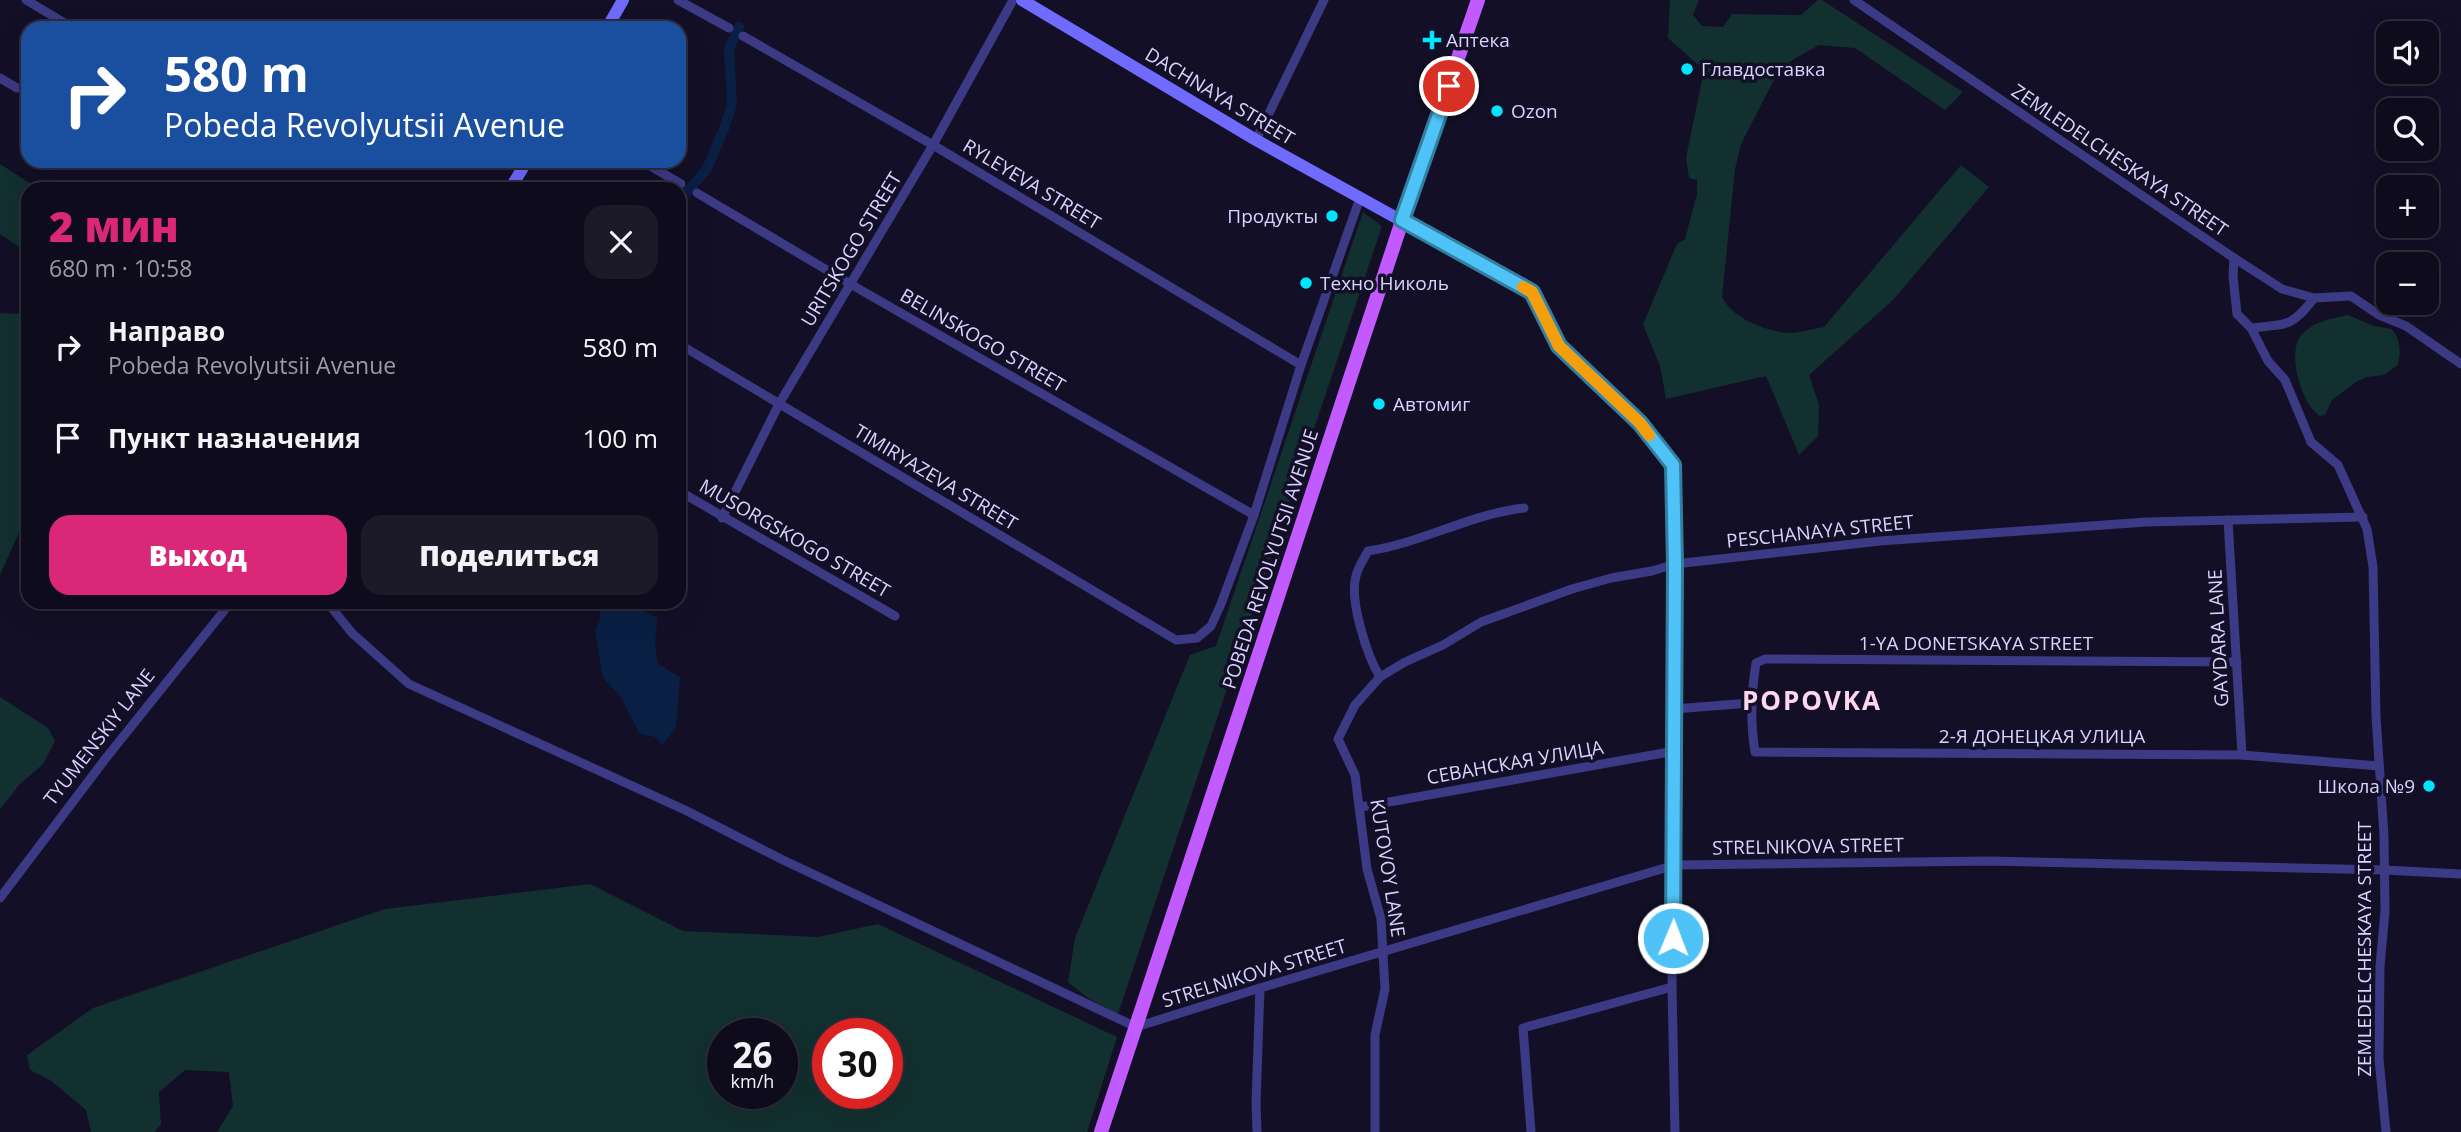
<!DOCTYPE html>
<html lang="ru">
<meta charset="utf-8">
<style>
:root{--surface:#0e0b1c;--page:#1c1929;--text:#f1f3f6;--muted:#9b9ba3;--line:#2e2b3b;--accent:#db2777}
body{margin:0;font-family:"Open Sans",sans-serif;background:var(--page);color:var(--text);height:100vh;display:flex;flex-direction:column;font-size:26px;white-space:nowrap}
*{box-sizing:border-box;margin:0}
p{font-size:23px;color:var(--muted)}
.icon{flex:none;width:38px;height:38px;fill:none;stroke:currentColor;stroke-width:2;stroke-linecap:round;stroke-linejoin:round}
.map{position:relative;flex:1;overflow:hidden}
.details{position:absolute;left:21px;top:182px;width:665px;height:427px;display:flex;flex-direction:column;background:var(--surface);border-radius:21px;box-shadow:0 7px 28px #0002,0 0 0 2px var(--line)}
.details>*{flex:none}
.top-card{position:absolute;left:21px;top:21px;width:665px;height:147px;border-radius:21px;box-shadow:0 7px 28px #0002,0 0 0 2px var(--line);background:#1a4fa0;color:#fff;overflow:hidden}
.tools{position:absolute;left:2376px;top:21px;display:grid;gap:14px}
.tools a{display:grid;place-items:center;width:63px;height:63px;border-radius:14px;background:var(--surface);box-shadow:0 7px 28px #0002,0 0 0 2px var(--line);font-size:35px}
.speed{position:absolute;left:707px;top:1018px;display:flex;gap:14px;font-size:35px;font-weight:700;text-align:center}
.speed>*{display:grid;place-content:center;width:91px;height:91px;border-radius:50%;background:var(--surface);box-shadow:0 7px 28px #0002,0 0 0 2px var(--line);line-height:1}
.speed small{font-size:18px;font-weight:400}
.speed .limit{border:10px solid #d22;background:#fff;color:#111}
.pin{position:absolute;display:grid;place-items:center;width:60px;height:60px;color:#fff;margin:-30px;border:4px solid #fff;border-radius:50%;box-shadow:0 2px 7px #0007}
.me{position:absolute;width:77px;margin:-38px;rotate:1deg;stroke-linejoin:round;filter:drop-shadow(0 0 5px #0008)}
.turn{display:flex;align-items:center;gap:24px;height:147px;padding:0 28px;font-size:32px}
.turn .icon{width:91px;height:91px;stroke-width:2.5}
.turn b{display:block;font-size:49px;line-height:60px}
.round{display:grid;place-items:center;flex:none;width:74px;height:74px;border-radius:21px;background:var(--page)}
.overview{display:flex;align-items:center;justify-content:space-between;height:119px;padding:0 28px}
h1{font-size:42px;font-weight:800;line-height:52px;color:var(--accent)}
.primary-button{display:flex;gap:14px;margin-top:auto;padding:14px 28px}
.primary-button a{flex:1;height:80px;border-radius:21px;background:var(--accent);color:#fff;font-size:28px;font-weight:800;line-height:80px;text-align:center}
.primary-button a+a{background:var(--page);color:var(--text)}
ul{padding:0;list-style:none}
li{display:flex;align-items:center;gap:21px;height:91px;padding:0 28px}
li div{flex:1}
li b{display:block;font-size:26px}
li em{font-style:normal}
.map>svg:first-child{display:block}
</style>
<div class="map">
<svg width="2461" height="1132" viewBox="0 0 2461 1132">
<rect width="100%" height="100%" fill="#130f26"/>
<g fill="#12302f" fill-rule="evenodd">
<path d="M1670,0H1699L1693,15L1702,26L1723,27L1732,14L1801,15L1818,0H1822L1963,92L1945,110L1855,48L1819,45L1794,59L1778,72L1741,144L1735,169L1722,297C1732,317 1759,328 1781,332C1793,335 1812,329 1824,327L1961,165L1989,187L1893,300L1809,375L1819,405L1818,436L1799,455L1766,376L1666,399L1660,366L1643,324L1677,244L1685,239L1697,194V180L1689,178L1686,158L1704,70L1668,38Z"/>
<polygon points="0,164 39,189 28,189 28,253 0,234"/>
<polygon points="1363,212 1382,226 1118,1014 1088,998 1068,982 1075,938 1190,655 1216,646"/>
<polygon points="28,311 28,513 0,575 0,313 18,314"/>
<path d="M2348,315L2374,326L2392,329C2401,341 2401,350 2398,365L2384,375L2367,377L2356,382L2332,400L2325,415L2320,416C2301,404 2285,350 2303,333C2315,321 2333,318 2348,315Z"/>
<polygon points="0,697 48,728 55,741 43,764 20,784 0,809"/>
<path d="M590,884L683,931L818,937L878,924L1117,1037L1087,1132H217L233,1106L229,1072L185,1070L159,1092L161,1124L155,1132H91L86,1110L50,1080L30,1070L27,1055L93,1008L385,909ZM782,1034V1094H723V1034ZM887,1034V1094H828V1034Z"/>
</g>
<path fill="#0a1f44" d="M607,602L626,603L658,618C655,634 654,648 658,664L680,677L676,728L662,745L655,737L640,734L620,696L603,678L595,631L600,620V607Z"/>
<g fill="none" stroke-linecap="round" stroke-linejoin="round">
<polyline stroke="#0a1f44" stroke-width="10" points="679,201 707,169 725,126 732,104 729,49 739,27"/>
<g stroke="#3d3a85" stroke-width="9">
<polyline points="26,0 73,28"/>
<polyline points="678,0 729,28"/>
<polyline points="1854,0 2234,258 2233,276 2237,314 2251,328 2268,361 2285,380 2311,442 2338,465 2367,529 2373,567 2376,716 2384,836 2385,911 2380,966 2379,1059 2386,1132"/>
<polyline points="743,36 933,145 1301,365"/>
<polyline points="0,78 17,88"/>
<polyline points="1256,140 1324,0"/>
<polyline points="642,161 681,184"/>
<polyline points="697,193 852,285 1254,515"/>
<polyline points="1402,221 1532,292 1559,347 1640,423 1673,465 1675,751 1672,987 1675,1132"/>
<polyline points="2234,258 2282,289 2314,298 2351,296 2379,315 2406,326 2461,364"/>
<path d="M2251,328C2285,324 2292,328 2314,298"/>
<polyline points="679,344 1176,640 1197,638 1211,626 1221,604 1254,515 1301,365 1360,198"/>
<polyline points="679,491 895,616"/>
<polyline points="722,518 779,404 933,145 1013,0"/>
<polyline points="2228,520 2242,755"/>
<polyline points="327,602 352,633 409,684 685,810 781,859 1136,1027 1260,988 1675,865 1989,861 2384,870 2461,874"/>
<path d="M2237,662L1765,659L1756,663C1751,694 1750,722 1755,752L2242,755L2379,766"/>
<path d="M1380,677C1367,656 1349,600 1356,576C1358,567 1364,559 1368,551C1422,543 1470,514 1524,508"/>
<polyline points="1674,709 1750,703"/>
<polyline points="1361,807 1675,751"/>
<polyline points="0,898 106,758 231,602"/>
<polyline points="1257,1132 1256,1103 1260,988"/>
<polyline points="1375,1132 1375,1035 1385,989 1381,919 1367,869 1355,775 1338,739 1355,705 1380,677 1405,662 1443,645 1481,622 1572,589 1611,578 1652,571 1675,564 1880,541 2146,522 2363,517"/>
<polyline points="1531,1132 1523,1028 1672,987"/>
</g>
<g stroke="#6f6bff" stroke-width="12">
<polyline points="1022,0 1256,140 1402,221"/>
<polyline points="607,28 623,0"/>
<polyline points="510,189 527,161"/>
</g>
<polyline stroke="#c25bff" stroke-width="14" points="1101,1132 1402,221 1478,0"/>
</g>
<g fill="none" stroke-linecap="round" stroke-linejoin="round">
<defs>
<polyline id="route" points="1449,86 1402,220 1532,292 1559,346 1640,423 1673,465 1675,564 1673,938"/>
</defs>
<use href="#route" stroke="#337fa1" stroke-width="18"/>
<use href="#route" stroke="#4fc3f7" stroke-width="12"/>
<polyline stroke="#f59e0b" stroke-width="12" points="1523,287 1532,292 1559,346 1640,423 1649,435"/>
</g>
<g fill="#00e5ff" stroke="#130f26" stroke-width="2.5">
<path d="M1428.5 29.5h7v7h7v7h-7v7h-7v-7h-7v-7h7z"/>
<circle cx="1687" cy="69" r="7"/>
<circle cx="1497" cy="111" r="7"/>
<circle cx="1332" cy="216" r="7"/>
<circle cx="1306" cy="283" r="7"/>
<circle cx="1379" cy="404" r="7"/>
<circle cx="2429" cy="786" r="7"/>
</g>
<g text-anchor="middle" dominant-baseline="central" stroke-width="7" stroke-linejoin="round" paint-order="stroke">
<g font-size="19" fill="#d9d4ff" stroke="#130f26" text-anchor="start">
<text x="1446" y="40">Аптека</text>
<text x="1701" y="69">Главдоставка</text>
<text x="1511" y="111">Ozon</text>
<text x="1318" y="216" text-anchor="end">Продукты</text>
<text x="1320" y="283">Техно Николь</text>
<text x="1393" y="404">Автомиг</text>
<text x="2415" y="786" text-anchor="end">Школа №9</text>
</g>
<g font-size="19" fill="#d9d4ff" stroke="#130f26">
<text transform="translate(1220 96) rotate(31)">DACHNAYA STREET</text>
<text transform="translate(2120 160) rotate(34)">ZEMLEDELCHESKAYA STREET</text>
<text transform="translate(1032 184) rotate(31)">RYLEYEVA STREET</text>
<text transform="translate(851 249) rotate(-59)">URITSKOGO STREET</text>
<text transform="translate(983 340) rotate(30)">BELINSKOGO STREET</text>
<text transform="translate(936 477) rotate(31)">TIMIRYAZEVA STREET</text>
<text transform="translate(1820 531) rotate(-6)">PESCHANAYA STREET</text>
<text transform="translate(795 538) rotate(30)">MUSORGSKOGO STREET</text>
<text transform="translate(1270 559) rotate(-72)">POBEDA REVOLYUTSII AVENUE</text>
<text transform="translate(2218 638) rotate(-93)">GAYDARA LANE</text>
<text x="1976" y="643">1-YA DONETSKAYA STREET</text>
<text x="2042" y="736">2-Я ДОНЕЦКАЯ УЛИЦА</text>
<text transform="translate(99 737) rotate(-52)">TYUMENSKIY LANE</text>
<text transform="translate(1515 762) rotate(-10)">СЕВАНСКАЯ УЛИЦА</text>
<text transform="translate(1808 846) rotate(-1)">STRELNIKOVA STREET</text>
<text transform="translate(1388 868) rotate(81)">KUTOVOY LANE</text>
<text transform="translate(2364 949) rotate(-90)">ZEMLEDELCHESKAYA STREET</text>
<text transform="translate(1254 973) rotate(-17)">STRELNIKOVA STREET</text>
</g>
<g font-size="26" font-weight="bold" letter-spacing="2" fill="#ffd6f0" stroke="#130f26">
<text x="1812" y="700">POPOVKA</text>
</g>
</g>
</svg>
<div class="tools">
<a><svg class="icon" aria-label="sound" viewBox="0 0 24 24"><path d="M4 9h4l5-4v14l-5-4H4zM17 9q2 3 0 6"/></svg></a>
<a><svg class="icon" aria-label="search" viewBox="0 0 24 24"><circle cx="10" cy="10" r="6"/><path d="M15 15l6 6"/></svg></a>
<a>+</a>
<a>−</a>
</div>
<div class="speed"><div>26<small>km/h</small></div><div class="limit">30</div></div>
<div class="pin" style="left:1449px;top:86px;background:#d93025"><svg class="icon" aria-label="arrive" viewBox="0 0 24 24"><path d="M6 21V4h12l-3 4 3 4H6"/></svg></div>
<svg class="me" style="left:1673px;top:938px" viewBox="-20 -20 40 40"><circle r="17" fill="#4fc3f7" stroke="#fff" stroke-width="3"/><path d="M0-11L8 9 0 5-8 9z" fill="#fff"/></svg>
<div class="top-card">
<div class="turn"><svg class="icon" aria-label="right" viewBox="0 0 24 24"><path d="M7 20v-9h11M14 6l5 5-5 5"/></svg><div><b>580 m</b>Pobeda Revolyutsii Avenue</div></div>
</div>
<section class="details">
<div class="overview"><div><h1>2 мин</h1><p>680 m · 10:58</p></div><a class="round"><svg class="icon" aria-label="close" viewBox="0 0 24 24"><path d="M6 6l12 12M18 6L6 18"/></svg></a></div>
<ul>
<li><svg class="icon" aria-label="right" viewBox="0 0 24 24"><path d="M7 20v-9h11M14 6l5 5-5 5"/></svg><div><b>Направо</b><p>Pobeda Revolyutsii Avenue</p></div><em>580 m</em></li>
<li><svg class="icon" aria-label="arrive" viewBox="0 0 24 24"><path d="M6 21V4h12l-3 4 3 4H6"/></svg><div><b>Пункт назначения</b></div><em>100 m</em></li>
</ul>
<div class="primary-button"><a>Выход</a><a>Поделиться</a></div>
</section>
</div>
